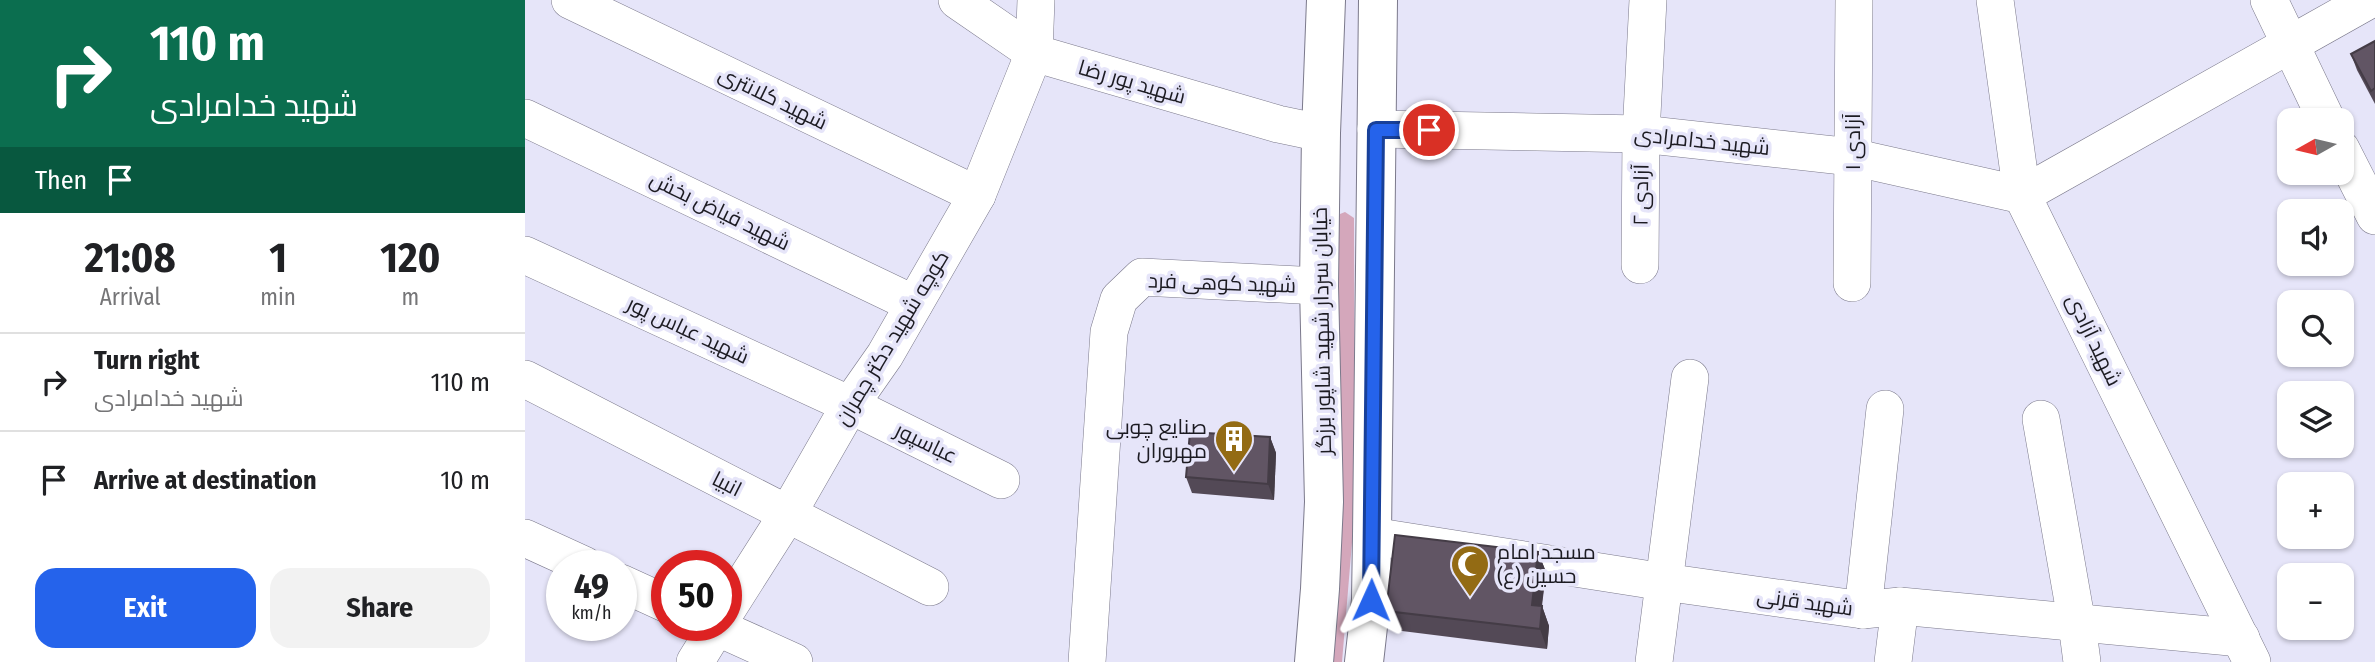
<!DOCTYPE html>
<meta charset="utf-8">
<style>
:root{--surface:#fff;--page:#f2f2f2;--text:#202124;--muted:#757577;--line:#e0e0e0;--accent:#2563eb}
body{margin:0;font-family:"Fira Sans Condensed",Cairo,sans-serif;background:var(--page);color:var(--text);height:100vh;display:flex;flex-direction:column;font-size:26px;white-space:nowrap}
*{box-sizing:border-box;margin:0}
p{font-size:23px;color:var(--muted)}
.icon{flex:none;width:38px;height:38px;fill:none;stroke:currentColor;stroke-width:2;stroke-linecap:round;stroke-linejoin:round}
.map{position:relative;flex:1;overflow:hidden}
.drawer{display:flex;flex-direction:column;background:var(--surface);width:525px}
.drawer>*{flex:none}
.top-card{background:#0b6e4f;color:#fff;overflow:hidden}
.needle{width:46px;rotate:262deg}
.buttons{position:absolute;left:1752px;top:108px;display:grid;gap:14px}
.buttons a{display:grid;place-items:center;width:77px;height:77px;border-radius:14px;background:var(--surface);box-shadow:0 2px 5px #0004;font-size:35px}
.speed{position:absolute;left:21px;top:550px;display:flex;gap:14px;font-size:35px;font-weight:700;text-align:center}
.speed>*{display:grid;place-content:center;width:91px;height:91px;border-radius:50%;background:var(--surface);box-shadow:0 2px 5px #0004;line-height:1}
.speed small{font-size:18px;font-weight:400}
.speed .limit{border:10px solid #d22;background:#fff;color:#111}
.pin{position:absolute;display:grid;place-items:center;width:60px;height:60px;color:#fff;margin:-30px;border:4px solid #fff;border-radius:50%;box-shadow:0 2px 7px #0007}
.me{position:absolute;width:77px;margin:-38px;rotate:1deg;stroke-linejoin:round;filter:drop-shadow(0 0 5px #0008)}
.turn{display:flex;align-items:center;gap:24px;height:147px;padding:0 35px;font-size:32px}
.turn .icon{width:91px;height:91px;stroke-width:2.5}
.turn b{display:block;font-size:49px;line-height:60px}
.then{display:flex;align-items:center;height:66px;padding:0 35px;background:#0003;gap:14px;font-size:26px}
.eta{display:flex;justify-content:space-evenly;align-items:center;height:119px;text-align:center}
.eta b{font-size:42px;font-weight:700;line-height:49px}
.cta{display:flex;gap:14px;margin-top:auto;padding:14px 35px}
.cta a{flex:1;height:80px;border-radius:21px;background:var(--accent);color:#fff;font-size:28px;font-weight:700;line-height:80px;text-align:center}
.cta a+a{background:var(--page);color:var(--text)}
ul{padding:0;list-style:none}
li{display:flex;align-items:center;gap:21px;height:98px;padding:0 35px;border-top:2px solid var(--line)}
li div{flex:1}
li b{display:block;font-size:26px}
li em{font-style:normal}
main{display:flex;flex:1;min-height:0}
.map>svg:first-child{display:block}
</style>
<main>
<section class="drawer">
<div class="top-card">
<div class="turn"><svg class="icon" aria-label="right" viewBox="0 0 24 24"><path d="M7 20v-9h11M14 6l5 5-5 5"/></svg><div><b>110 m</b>شهید خدامرادی</div></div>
<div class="then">Then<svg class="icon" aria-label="arrive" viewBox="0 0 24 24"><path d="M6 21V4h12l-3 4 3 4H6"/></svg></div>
</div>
<div class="eta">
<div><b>21:08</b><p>Arrival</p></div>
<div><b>1</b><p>min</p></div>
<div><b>120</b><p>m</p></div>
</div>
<ul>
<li><svg class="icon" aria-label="right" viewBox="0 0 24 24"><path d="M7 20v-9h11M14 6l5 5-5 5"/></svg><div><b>Turn right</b><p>شهید خدامرادی</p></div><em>110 m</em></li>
<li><svg class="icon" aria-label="arrive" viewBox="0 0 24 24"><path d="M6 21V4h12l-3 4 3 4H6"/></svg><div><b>Arrive at destination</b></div><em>10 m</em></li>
</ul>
<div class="cta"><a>Exit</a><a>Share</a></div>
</section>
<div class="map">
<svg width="1850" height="662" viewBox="0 0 1850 662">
<rect width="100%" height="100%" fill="#e6e5f9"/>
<polygon fill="#d4a7bb" points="820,212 829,218 830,507 817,662 797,662 811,220 815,214"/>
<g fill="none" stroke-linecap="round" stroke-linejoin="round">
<defs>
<g id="minor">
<polyline points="45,0 452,195"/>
<polyline points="432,0 509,53 753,124 796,133"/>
<polyline points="1470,0 1497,195 1727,662"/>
<polyline points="1744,0 1802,121"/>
<polyline points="0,118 389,304"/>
<polyline points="851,129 1116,134 1327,157 1497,195 1844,0"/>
<polyline points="1816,149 1850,216"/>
<polyline points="0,255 325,405 476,480"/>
<polyline points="1115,265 1116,134 1123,0"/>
<polyline points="1327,283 1329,0"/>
<polyline points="0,379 405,587"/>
<polyline points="1516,419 1552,624 1557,662"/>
<polyline points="847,536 1139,582 1338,610 1375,606 1716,638"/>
<polyline points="0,538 59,565"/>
<polyline points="96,583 142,604"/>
<polyline points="1338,610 1360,409"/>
<polyline points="201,611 262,515 325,405 360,355 452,195 509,53 511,0"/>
<polyline points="187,625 269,662"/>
<polyline points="170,662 193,625"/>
<polyline points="562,662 584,332 594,299 617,277 794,286"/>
<polyline points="1129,662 1165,378"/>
<polyline points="1368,662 1375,606"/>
</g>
<g id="major">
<polyline points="789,662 795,589 799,502 794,286 796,133 801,0"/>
<polyline points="839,662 846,600 847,536 853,0"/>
</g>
</defs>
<use href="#minor" stroke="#7b798b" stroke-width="38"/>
<use href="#major" stroke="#7b798b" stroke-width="40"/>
<use href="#minor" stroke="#fff" stroke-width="37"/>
<use href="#major" stroke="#fff" stroke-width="38"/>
</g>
<g fill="#534956">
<polygon points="1850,41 1850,104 1832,70 1826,54"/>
<polygon points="745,437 751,453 749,500 667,493 661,477"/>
<polygon points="1013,552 1021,572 1017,606 1024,626 1022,649 869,630 861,611"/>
</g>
<g fill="#443c46">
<polygon points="745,437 751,453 749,500 743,484"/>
<polygon points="1013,552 1021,572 1014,624 1007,605"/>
<polygon points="1017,606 1024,626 1022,649 1015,629"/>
</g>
<g fill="#615564" stroke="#443c46" stroke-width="2">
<polygon points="1850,41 1850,88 1846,91 1826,54"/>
<polygon points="665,432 745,437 743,484 661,477"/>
<polygon points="870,535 1013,552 1007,605 1017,606 1015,629 861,611"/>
</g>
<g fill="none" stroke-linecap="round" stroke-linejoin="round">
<defs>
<polyline id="route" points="846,600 851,130 904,130"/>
</defs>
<use href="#route" stroke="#184099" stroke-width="18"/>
<use href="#route" stroke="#2563eb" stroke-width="12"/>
</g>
<defs>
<symbol id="building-pin" viewBox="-11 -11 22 30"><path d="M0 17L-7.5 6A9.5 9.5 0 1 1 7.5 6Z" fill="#936b14" stroke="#e6e5f9"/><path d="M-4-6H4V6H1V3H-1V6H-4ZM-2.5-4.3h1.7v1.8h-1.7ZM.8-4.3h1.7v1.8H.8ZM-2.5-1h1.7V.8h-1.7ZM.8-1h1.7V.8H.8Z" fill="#fff"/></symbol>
<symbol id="mosque-pin" viewBox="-11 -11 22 30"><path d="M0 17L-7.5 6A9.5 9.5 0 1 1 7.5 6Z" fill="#936b14" stroke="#e6e5f9"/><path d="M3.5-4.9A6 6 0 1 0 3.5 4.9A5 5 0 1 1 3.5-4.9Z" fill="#fff"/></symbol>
</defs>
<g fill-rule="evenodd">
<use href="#building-pin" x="687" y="417" width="44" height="60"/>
<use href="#mosque-pin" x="923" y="542" width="44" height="60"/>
</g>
<g text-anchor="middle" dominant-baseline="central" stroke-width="7" stroke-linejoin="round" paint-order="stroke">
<g font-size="21" fill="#1c1b22" stroke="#e6e5f9">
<text transform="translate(607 82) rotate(16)">شهید پور رضا</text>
<text transform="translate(248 98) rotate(26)">شهید کلانتری</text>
<text transform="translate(1177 141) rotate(6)">شهید خدامرادی</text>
<text transform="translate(1328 142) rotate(-90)">آزادی ۱</text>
<text transform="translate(1116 195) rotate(-89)">آزادی ۲</text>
<text transform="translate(195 211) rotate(26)">شهید فیاض بخش</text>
<text transform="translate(697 283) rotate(2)">شهید کوهی فرد</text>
<text transform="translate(163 330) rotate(25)">شهید عباس پور</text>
<text transform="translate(797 331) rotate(-91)">خیابان سردار شهید شاپور برزگر</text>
<text transform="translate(367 338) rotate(-59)">کوچه شهید دکتر چمران</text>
<text transform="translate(1569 340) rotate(64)">شهید آزادی</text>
<text transform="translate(401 443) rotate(26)">عباسپور</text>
<text transform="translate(202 484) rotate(27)">انبیا</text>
<text transform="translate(1280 602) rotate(8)">شهید قرنی</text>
</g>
<g font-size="21" fill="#1c1b22" stroke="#e6e5f9" text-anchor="end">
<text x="682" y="427">صنایع چوبی<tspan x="682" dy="24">مهروران</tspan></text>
<text x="972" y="552" text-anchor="start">مسجد امام<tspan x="972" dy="24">حسین (ع)</tspan></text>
</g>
</g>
</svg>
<div class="buttons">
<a><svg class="needle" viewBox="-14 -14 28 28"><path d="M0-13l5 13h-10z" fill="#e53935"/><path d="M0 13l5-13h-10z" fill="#757577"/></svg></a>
<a><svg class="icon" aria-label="sound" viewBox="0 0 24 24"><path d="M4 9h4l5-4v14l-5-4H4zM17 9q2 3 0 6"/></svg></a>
<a><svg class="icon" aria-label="search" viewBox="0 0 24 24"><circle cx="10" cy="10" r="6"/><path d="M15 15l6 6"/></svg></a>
<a><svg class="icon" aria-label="layers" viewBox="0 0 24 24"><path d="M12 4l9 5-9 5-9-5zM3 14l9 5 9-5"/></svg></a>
<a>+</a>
<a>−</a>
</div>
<div class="speed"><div>49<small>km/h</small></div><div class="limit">50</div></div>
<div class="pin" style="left:904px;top:130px;background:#d93025"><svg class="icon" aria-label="arrive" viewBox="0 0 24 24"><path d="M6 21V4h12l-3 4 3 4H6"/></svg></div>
<svg class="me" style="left:846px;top:600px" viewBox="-20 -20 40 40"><path d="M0-17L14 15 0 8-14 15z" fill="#2563eb" stroke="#fff" stroke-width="4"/></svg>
</div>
</main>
